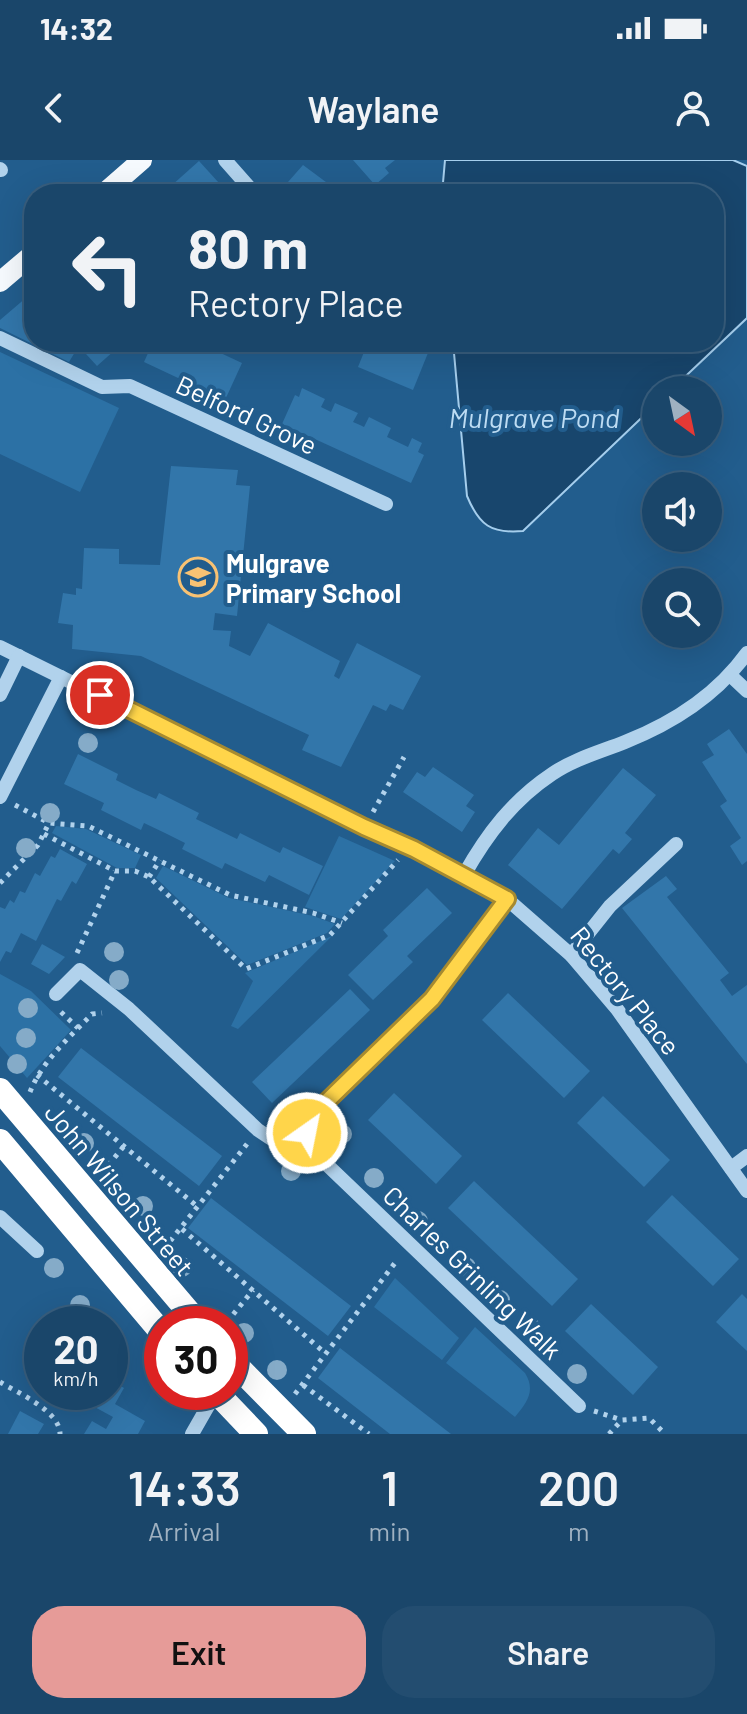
<!DOCTYPE html>
<style>
:root{--surface:#1a466a;--page:#234d70;--text:#f1f3f6;--muted:#9fb1c1;--line:#385e7e;--accent:#e69b98}
body{margin:0;font-family:Barlow,sans-serif;background:var(--page);color:var(--text);height:100vh;display:flex;flex-direction:column;font-size:30px;white-space:nowrap}
*{box-sizing:border-box;margin:0}
p{font-size:26px;color:var(--muted)}
.icon{flex:none;width:44px;height:44px;fill:none;stroke:currentColor;stroke-width:2;stroke-linecap:round;stroke-linejoin:round}
.map{position:relative;height:1274px;overflow:hidden}
.details{display:flex;flex-direction:column;background:var(--surface);flex:1}
.details>*{flex:none}
.top-card{position:absolute;left:24px;top:24px;width:700px;height:168px;border-radius:32px;box-shadow:0 8px 32px #0002,0 0 0 2px var(--line);background:#1a466a;color:var(--text);overflow:hidden}
.needle{width:52px;rotate:147deg}
.buttons{position:absolute;left:642px;top:216px;display:grid;gap:16px}
.buttons a{display:grid;place-items:center;width:80px;height:80px;border-radius:50%;background:var(--surface);box-shadow:0 8px 32px #0002,0 0 0 2px var(--line);font-size:40px}
.speed{position:absolute;left:24px;top:1146px;display:flex;gap:16px;font-size:40px;font-weight:700;text-align:center}
.speed>*{display:grid;place-content:center;width:104px;height:104px;border-radius:50%;background:var(--surface);box-shadow:0 8px 32px #0002,0 0 0 2px var(--line);line-height:1}
.speed small{font-size:20px;font-weight:400}
.speed .limit{border:12px solid #d22;background:#fff;color:#111}
.pin{position:absolute;display:grid;place-items:center;width:68px;height:68px;color:#fff;margin:-34px;border:4px solid #fff;border-radius:50%;box-shadow:0 2px 8px #0007}
.me{position:absolute;width:88px;margin:-44px;rotate:33deg;stroke-linejoin:round;filter:drop-shadow(0 0 6px #0008)}
.turn{display:flex;align-items:center;gap:28px;height:168px;padding:0 32px;font-size:36px}
.turn .icon{width:104px;height:104px;stroke-width:2.5}
.turn b{display:block;font-size:56px;line-height:68px}
.eta{display:flex;justify-content:space-evenly;align-items:center;height:136px;text-align:center}
.eta b{font-size:48px;font-weight:600;line-height:56px}
.primary-button{display:flex;gap:16px;margin-top:auto;padding:16px 32px}
.primary-button a{flex:1;height:92px;border-radius:32px;background:var(--accent);color:#111;font-size:32px;font-weight:600;line-height:92px;text-align:center}
.primary-button a+a{background:var(--page);color:var(--text)}
.status{display:flex;justify-content:space-between;align-items:center;height:56px;padding:0 40px;background:var(--surface);direction:ltr}
.status svg{height:22px;fill:currentColor}
header{display:flex;justify-content:space-between;align-items:center;height:104px;padding:0 32px;background:var(--surface);font-size:36px;font-weight:600}
.map>svg:first-child{display:block}
</style>
<div class="status"><b>14:32</b><svg viewBox="0 0 49 12"><path d="M0 12V9h3v3zM5 12V6h3v6zM10 12V3h3v9zM15 12V0h3v12zM26 1h20v11H26zM47 4h2v5h-2z"/></svg></div>
<header><svg class="icon" aria-label="back" viewBox="0 0 24 24"><path d="M15 5l-7 7 7 7"/></svg>Waylane<svg class="icon" aria-label="person" viewBox="0 0 24 24"><circle cx="12" cy="8" r="4"/><path d="M4 21q1-7 8-7t8 7"/></svg></header>
<div class="map">
<svg width="747" height="1274" viewBox="0 0 747 1274">
<rect width="100%" height="100%" fill="#225d8d"/>
<g fill="#2c71a5">
<polygon points="0,192 119,248 80,332 0,294"/>
<polygon points="56,666 86,669 141,695 135,708 117,708 52,673"/>
<polygon points="339,676 395,701 341,759 305,747"/>
<polygon points="163,706 229,738 313,756 335,764 327,773 247,805 156,718"/>
<polygon points="332,776 238,869 231,866 253,821 245,813"/>
<polygon points="0,814 31,831 71,870 27,918 0,886"/>
<polygon points="395,1118 459,1178 442,1200 374,1147"/>
<path d="M475,1167L525,1213C536,1231 527,1242 515,1257L446,1203Z"/>
</g>
<path fill="#18466d" stroke="#a5ceed" stroke-width="2" d="M445,0H733L747,6V158L671,230H656V244L523,371C491,374 479,365 467,336L453,182H714V34H442Z"/>
<g fill="#3276aa">
<polygon points="353,0 395,0 385,8 389,13 375,25"/>
<polygon points="199,1 229,34 162,34"/>
<polygon points="303,5 334,28 330,34 304,34 288,22"/>
<polygon points="34,131 34,182 56,182 75,192 69,202 0,168 0,160"/>
<polygon points="75,182 124,182 97,206"/>
<polygon points="153,182 197,182 242,203 225,240 144,202"/>
<polygon points="368,182 416,182 430,188 413,230 358,207"/>
<polygon points="302,228 325,239 321,247 331,252 335,243 358,253 353,262 360,265 364,267 369,257 391,268 387,277 408,287 412,278 422,283 418,292 424,295 411,323 282,264 295,235 299,237"/>
<polygon points="171,306 238,310 236,325 250,326 237,456 215,453 213,470 231,471 229,486 250,496 268,463 340,501 334,516 339,519 357,483 421,516 403,550 390,544 386,551 373,545 341,607 302,590 309,575 141,496 72,489 73,465 58,463 63,433 76,435 76,428 82,429 84,388 119,389 119,404 160,405"/>
<polygon points="729,569 747,594 747,701 742,705 730,686 741,678 720,646 727,641 702,602 714,595 707,584"/>
<polygon points="78,594 118,614 116,620 136,630 156,639 159,633 199,653 196,659 237,679 240,673 280,693 283,687 323,706 309,735 269,715 265,722 225,703 222,709 182,689 185,683 165,673 144,663 141,670 101,650 104,643 64,624"/>
<polygon points="433,607 474,635 466,646 475,652 462,672 403,632 417,612 425,617"/>
<polygon points="623,608 656,635 625,673 632,679 619,694 613,689 562,749 508,705 538,668 559,685"/>
<polygon points="60,689 87,704 76,724 72,721 61,741 57,739 36,781 21,773 11,793 6,791 0,802 0,747 5,749 10,740 14,743 20,731 25,733 35,713 40,716 51,696 55,698"/>
<polygon points="666,716 677,729 667,737 729,813 720,820 732,836 747,825 747,904 622,748"/>
<polygon points="427,728 452,753 407,796 413,802 373,840 348,815 388,776 383,770"/>
<polygon points="42,784 65,797 49,814 31,804"/>
<polygon points="350,829 370,850 272,943 252,922"/>
<polygon points="508,833 590,911 564,938 482,860"/>
<polygon points="81,888 222,996 199,1026 58,917"/>
<polygon points="394,933 462,996 436,1024 368,960"/>
<polygon points="603,936 670,1000 644,1027 577,963"/>
<polygon points="474,1021 578,1119 552,1146 448,1048"/>
<polygon points="672,1035 739,1099 713,1126 646,1062"/>
<polygon points="211,1038 351,1146 328,1176 188,1068"/>
<polygon points="742,1134 747,1139 747,1191 716,1162"/>
<polygon points="591,1144 658,1207 633,1235 565,1171"/>
<polygon points="340,1188 451,1274 390,1274 318,1218"/>
<polygon points="110,1220 124,1228 115,1244 145,1261 138,1274 84,1274 92,1261 106,1269 113,1257 91,1245 98,1232 110,1232"/>
<polygon points="20,1251 44,1264 38,1274 8,1274"/>
</g>
<g fill="none" stroke-linecap="round" stroke-linejoin="round">
<g stroke="#b1d2ec" stroke-width="5" stroke-dasharray="4 6" stroke-linecap="butt">
<polyline points="15,645 49,663 88,666 230,735 313,753 342,763"/>
<polyline points="373,652 404,597"/>
<polyline points="44,674 115,711 135,711 149,717 246,809 330,775 398,700"/>
<polyline points="149,717 160,700"/>
<polyline points="0,723 38,685 49,663"/>
<polyline points="77,793 115,711"/>
<polyline points="61,852 78,868"/>
<polyline points="37,915 198,1047"/>
<path d="M30,932C42,901 70,877 92,854L102,853"/>
<polyline points="102,1013 124,986"/>
<polyline points="182,1069 325,1193"/>
<polyline points="164,1089 247,984"/>
<polyline points="227,1162 253,1130"/>
<path d="M0,1222C18,1233 60,1251 60,1274"/>
<polyline points="303,1225 369,1274"/>
<polyline points="295,1234 398,1099"/>
<polyline points="594,1251 622,1260 649,1258 665,1274"/>
<polyline points="609,1274 622,1260"/>
</g>
<g stroke="#b1d2ec" stroke-width="14">
<polyline points="225,0 255,34"/>
<polyline points="0,9 1,10"/>
<polyline points="0,178 102,227 130,226 386,344"/>
<polyline points="0,487 364,667 414,689 507,739 571,795 617,849 747,1031"/>
<polyline points="730,515 747,531"/>
<polyline points="0,535 19,496"/>
<polyline points="0,637 61,517"/>
<path d="M464,715C487,674 513,640 552,614C574,599 600,592 625,582C673,563 716,536 747,493"/>
<polyline points="507,739 432,839 320,948 310,962 305,977 321,999 579,1246"/>
<polyline points="571,795 610,746 676,684"/>
<polyline points="56,834 80,810 129,849 258,970 270,978 305,977"/>
<polyline points="731,1008 747,996"/>
<polyline points="0,1057 37,1091"/>
<polyline points="192,1274 216,1232"/>
</g>
<g stroke="#f6fafe" stroke-width="20">
<polyline points="103,34 142,0"/>
<polyline points="0,122 34,93"/>
</g>
<g stroke="#fff" stroke-width="24">
<polyline points="0,930 199,1164"/>
<polyline points="0,981 162,1173"/>
<polyline points="230,1199 304,1274"/>
<polyline points="216,1232 256,1274"/>
</g>
</g>
<g fill="#85abc8">
<circle cx="88" cy="583" r="10"/>
<circle cx="50" cy="653" r="10"/>
<circle cx="26" cy="688" r="10"/>
<circle cx="114" cy="792" r="10"/>
<circle cx="119" cy="820" r="10"/>
<circle cx="28" cy="848" r="10"/>
<circle cx="26" cy="878" r="10"/>
<circle cx="17" cy="904" r="10"/>
<circle cx="342" cy="974" r="10"/>
<circle cx="84" cy="983" r="10"/>
<circle cx="291" cy="1011" r="10"/>
<circle cx="374" cy="1018" r="10"/>
<circle cx="143" cy="1046" r="10"/>
<circle cx="418" cy="1061" r="10"/>
<circle cx="182" cy="1107" r="10"/>
<circle cx="466" cy="1107" r="10"/>
<circle cx="54" cy="1108" r="10"/>
<circle cx="500" cy="1140" r="10"/>
<circle cx="80" cy="1145" r="10"/>
<circle cx="531" cy="1168" r="10"/>
<circle cx="244" cy="1173" r="10"/>
<circle cx="277" cy="1210" r="10"/>
<circle cx="577" cy="1214" r="10"/>
</g>
<g fill="none" stroke-linecap="round" stroke-linejoin="round">
<defs>
<polyline id="route" points="100,535 364,667 414,689 507,739 432,839 320,948 310,962 307,973"/>
</defs>
<use href="#route" stroke="#a68a30" stroke-width="20"/>
<use href="#route" stroke="#ffd54a" stroke-width="14"/>
</g>
<defs>
<symbol id="school-ring" viewBox="-11 -11 22 22"><circle r="9.5" fill="#225d8d" stroke="#f8c273" stroke-width="1.5"/><path d="M0-5L7-2L0 1L-7-2ZM-4 1L0 2.5L4 1V4Q0 6-4 4Z" fill="#f8c273"/></symbol>
</defs>
<g fill-rule="evenodd">
<use href="#school-ring" x="176" y="395" width="44" height="44"/>
</g>
<g text-anchor="middle" dominant-baseline="central" stroke-width="8" stroke-linejoin="round" paint-order="stroke">
<g font-size="26" fill="#fff" stroke="#225d8d">
<text transform="translate(247 254) rotate(25)">Belford Grove</text>
<text transform="translate(626 830) rotate(51)">Rectory Place</text>
<text transform="translate(120 1029) rotate(50)">John Wilson Street</text>
<text transform="translate(473 1112) rotate(44)">Charles Grinling Walk</text>
</g>
<g font-size="26" font-weight="bold" fill="#fff" stroke="#225d8d" text-anchor="start">
<text x="226" y="402">Mulgrave<tspan x="226" dy="30">Primary School</tspan></text>
</g>
<g font-size="28" font-style="italic" fill="#bddcf3" stroke="#225d8d">
<text x="534" y="257">Mulgrave Pond</text>
</g>
</g>
</svg>
<div class="buttons">
<a><svg class="needle" viewBox="-14 -14 28 28"><path d="M0-13l5 13h-10z" fill="#e53935"/><path d="M0 13l5-13h-10z" fill="#9fb1c1"/></svg></a>
<a><svg class="icon" aria-label="sound" viewBox="0 0 24 24"><path d="M4 9h4l5-4v14l-5-4H4zM17 9q2 3 0 6"/></svg></a>
<a><svg class="icon" aria-label="search" viewBox="0 0 24 24"><circle cx="10" cy="10" r="6"/><path d="M15 15l6 6"/></svg></a>
</div>
<div class="speed"><div>20<small>km/h</small></div><div class="limit">30</div></div>
<div class="pin" style="left:100px;top:535px;background:#d93025"><svg class="icon" aria-label="arrive" viewBox="0 0 24 24"><path d="M6 21V4h12l-3 4 3 4H6"/></svg></div>
<svg class="me" style="left:307px;top:973px" viewBox="-20 -20 40 40"><circle r="17" fill="#ffd54a" stroke="#fff" stroke-width="3"/><path d="M0-11L8 9 0 5-8 9z" fill="#fff"/></svg>
<div class="top-card">
<div class="turn"><svg class="icon" aria-label="left" viewBox="0 0 24 24"><path d="M17 20v-9H6M10 6l-5 5 5 5"/></svg><div><b>80 m</b>Rectory Place</div></div>
</div>
</div>
<section class="details">
<div class="eta">
<div><b>14:33</b><p>Arrival</p></div>
<div><b>1</b><p>min</p></div>
<div><b>200</b><p>m</p></div>
</div>
<div class="primary-button"><a>Exit</a><a>Share</a></div>
</section>
